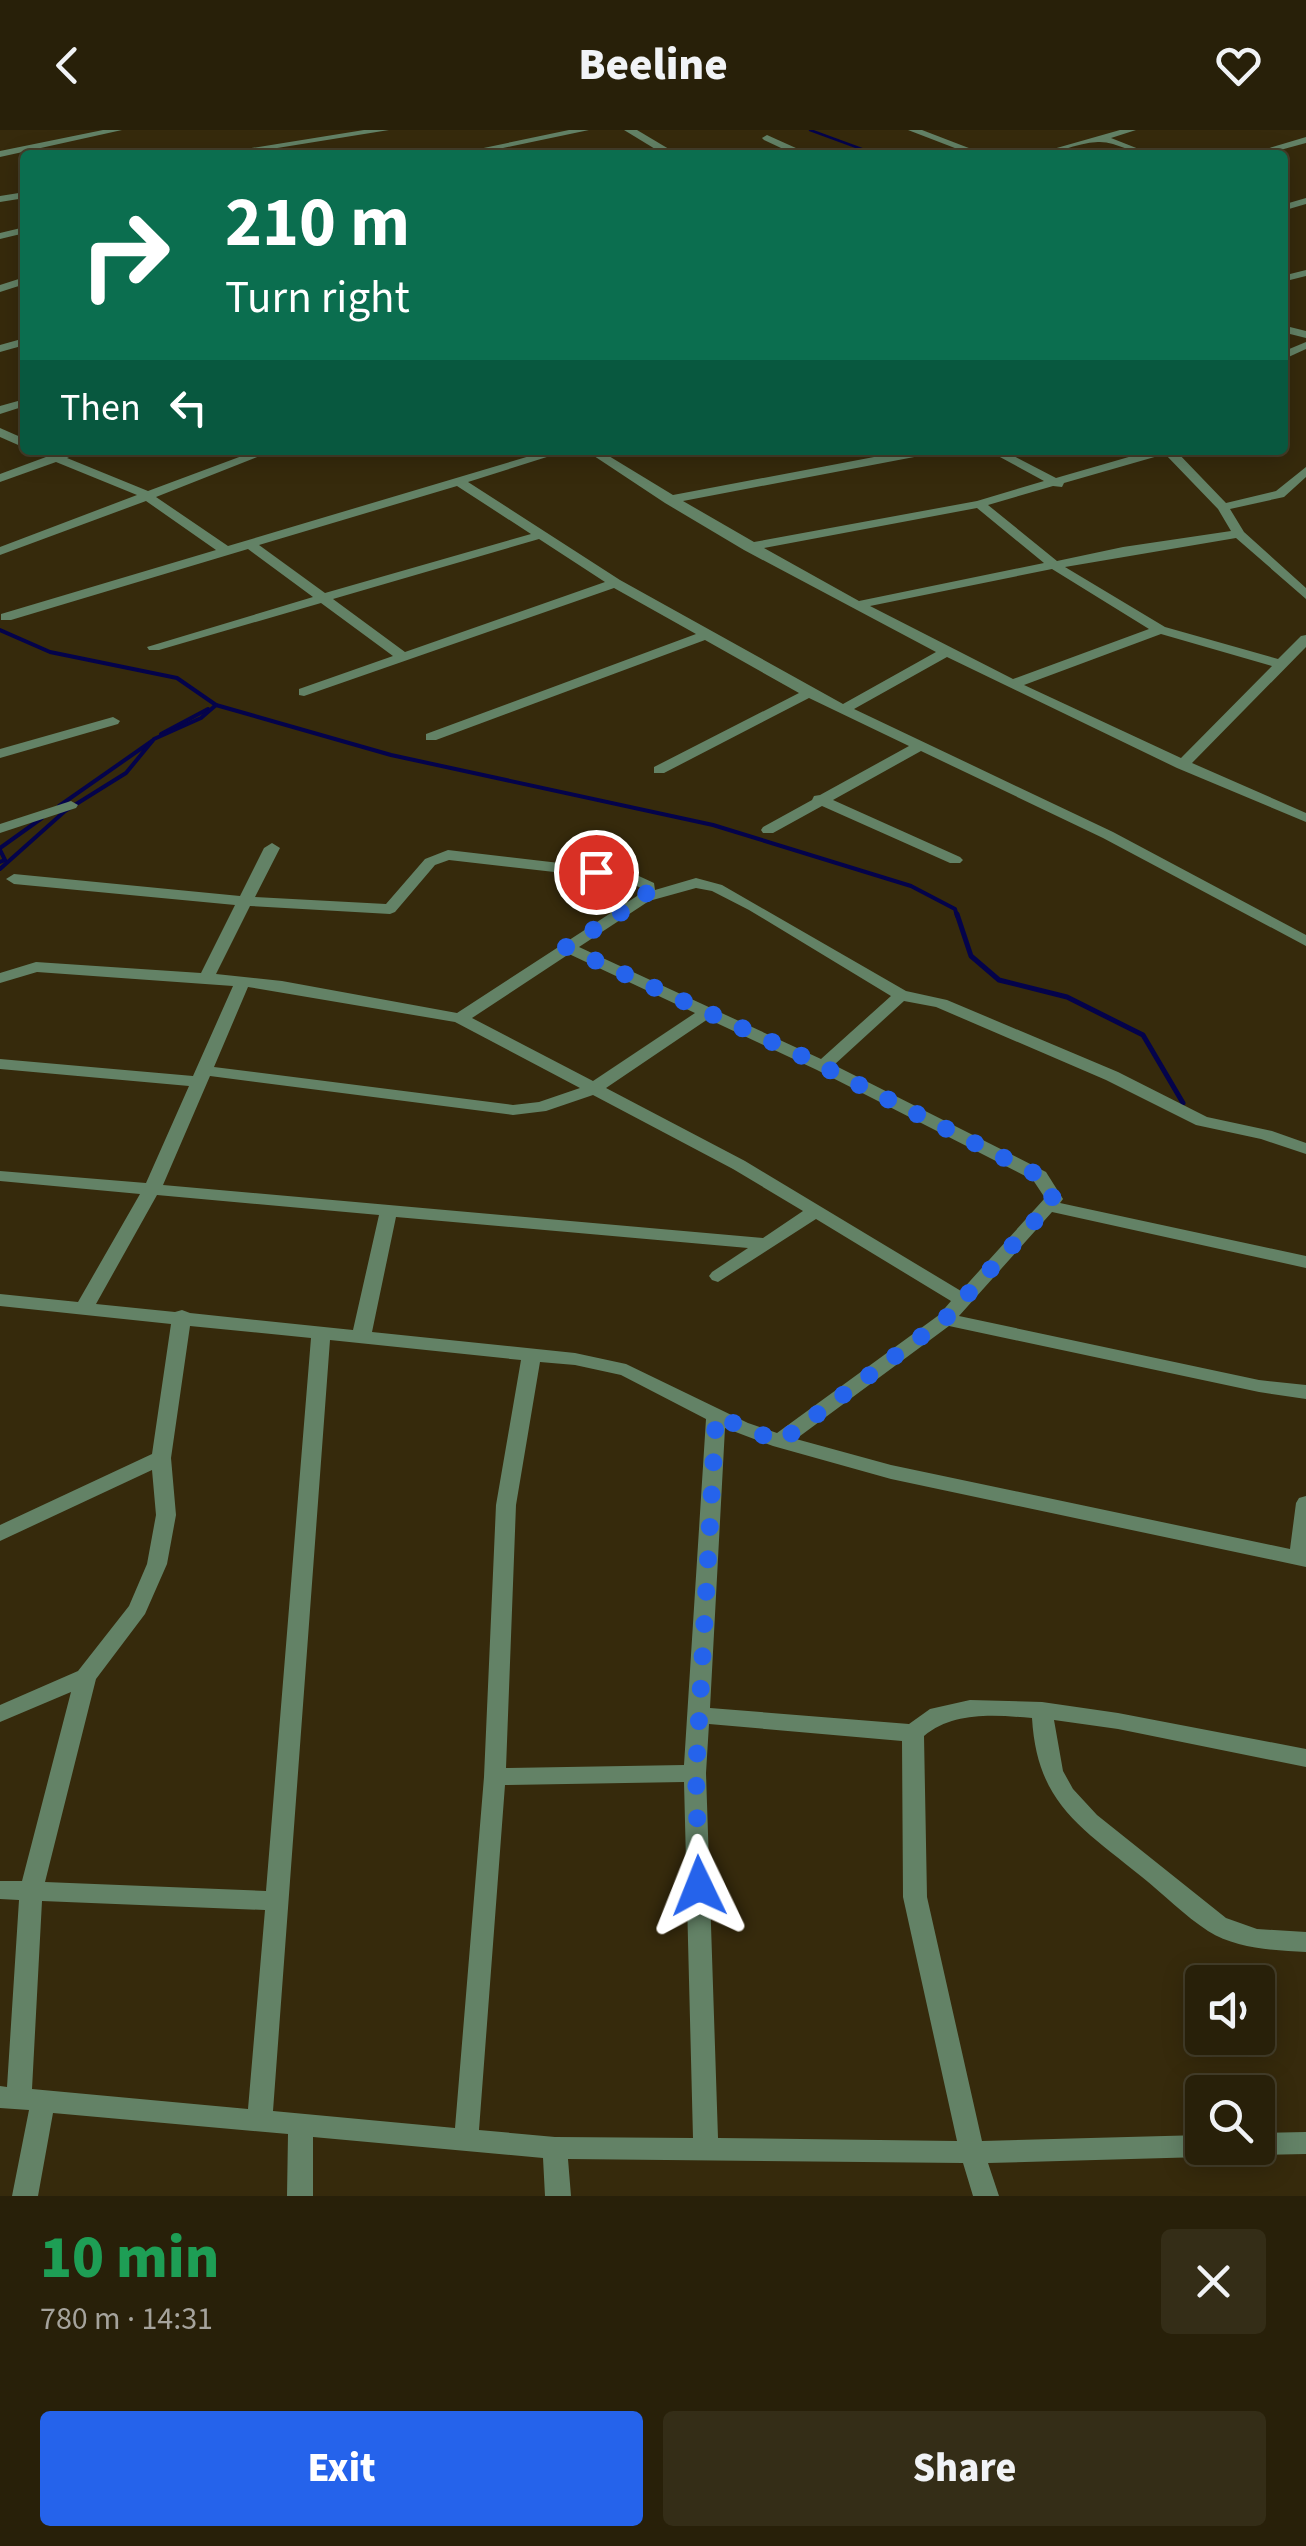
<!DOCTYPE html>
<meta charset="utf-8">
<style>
:root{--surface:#282009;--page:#342d17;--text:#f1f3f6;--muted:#a5a39c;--line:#443e2a;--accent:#2563eb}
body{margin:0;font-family:"Source Sans 3",sans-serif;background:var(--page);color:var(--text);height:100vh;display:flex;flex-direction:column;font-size:38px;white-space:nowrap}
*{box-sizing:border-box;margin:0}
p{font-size:32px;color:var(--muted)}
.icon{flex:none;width:55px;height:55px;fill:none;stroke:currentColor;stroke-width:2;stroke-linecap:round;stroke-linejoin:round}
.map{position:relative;height:2066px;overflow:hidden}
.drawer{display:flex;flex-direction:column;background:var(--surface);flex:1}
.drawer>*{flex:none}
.hud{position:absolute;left:20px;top:20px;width:1268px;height:305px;border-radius:10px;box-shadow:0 5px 25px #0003,0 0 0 2px var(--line);background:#0b6e4f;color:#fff;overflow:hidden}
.controls{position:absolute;left:1185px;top:1835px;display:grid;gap:20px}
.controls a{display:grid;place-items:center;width:90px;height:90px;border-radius:10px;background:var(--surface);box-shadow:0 5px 25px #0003,0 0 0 2px var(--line);font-size:50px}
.pin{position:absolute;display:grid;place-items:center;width:85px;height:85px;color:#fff;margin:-42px;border:5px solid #fff;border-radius:50%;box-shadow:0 2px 10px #0007}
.me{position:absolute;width:110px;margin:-55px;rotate:358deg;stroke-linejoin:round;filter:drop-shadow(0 0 8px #0008)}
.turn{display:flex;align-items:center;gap:35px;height:210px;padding:0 40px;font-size:45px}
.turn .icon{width:130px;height:130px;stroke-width:2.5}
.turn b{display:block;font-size:70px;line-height:85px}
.then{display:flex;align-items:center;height:95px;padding:0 40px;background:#0003;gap:20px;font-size:38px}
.round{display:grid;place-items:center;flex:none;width:105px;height:105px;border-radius:10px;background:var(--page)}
.overview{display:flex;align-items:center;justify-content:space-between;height:170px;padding:0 40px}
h1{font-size:60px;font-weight:800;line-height:75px;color:#1e9e55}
.cta{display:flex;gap:20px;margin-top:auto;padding:20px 40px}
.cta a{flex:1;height:115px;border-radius:10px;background:var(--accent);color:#fff;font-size:40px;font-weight:800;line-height:115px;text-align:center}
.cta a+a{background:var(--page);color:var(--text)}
header{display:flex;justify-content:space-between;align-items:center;height:130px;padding:0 40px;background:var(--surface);font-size:45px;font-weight:800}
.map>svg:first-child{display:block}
</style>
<header><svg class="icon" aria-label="back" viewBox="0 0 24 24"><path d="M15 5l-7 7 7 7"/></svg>Beeline<svg class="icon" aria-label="heart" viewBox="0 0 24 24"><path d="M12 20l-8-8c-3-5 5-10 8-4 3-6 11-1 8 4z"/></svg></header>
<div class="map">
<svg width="1306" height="2066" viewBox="0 0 1306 2066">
<rect width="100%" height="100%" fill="#362a0c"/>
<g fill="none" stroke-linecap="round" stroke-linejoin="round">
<g stroke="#04034b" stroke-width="2.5">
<polyline points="810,0 878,25"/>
<polyline points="1282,130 1288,133"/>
</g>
<g stroke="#04034b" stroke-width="4">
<polyline points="0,500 50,522 177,548 216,575 391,625 713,695 911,756 955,779 957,786"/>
<polyline points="161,604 208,579"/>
<polyline points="59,676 152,611"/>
<polyline points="0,718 42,688"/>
<polyline points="0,720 5,730 0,732"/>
<polyline points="0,739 65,681 126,643 154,609 201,588 216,575"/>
</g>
<polyline stroke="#04034b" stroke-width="5" points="957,784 971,826 999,850 1067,867 1143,905 1183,973"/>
<g fill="#638266" fill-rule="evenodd">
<polygon points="103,0 122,0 0,27 0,21"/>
<polygon points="364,0 389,0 233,25 208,25"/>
<polygon points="569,0 589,0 470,25 450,25"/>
<polygon points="908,0 922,0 987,25 973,25"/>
<path d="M1120,0H1136L1111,8L1154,25C1134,25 1116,11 1098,12C1075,13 1055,25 1032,25Z"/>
<polygon points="767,5 807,23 809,25 796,25 764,10 762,8"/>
<polygon points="1306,7 1306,13 1262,25 1246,25"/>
<polygon points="25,62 25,68 0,72 0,66"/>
<polygon points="1306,68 1306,74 1282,81 1282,75"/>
<polygon points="25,97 25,103 0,109 0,103"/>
<polygon points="1306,140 1306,146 1282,152 1282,146"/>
<polygon points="25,147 25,154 0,162 0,155"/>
<polygon points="1282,195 1306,201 1306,208 1282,202"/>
<polygon points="25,208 25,215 0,222 0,215"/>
<polygon points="1306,212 1306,219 1282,230 1282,222"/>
<polygon points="25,269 25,276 0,284 0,276"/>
<polygon points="0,298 25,309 25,318 0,307"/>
<path d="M33,320L57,323L83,320L67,328L148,361L258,320H275L156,367L228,416L550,320H569L468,352L620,450L843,574L936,522L744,420L665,373L585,320H599L673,365L911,320H936L930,324L683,371L754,412L977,371L1044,351L987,320H1002L1056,348L1153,320H1175L1226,373L1276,361L1306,337V347L1284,367L1230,379L1244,402L1306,458V469L1236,408L1065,437L1165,497L1278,529L1301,506L1306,505V517L1192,633L1306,683V692L1177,638L947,527L854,579L1113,702L1306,805V816L1103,708L921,621L833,670L960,727L963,730L960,733H950L822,676L773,703H763L761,700L763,697L812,670L814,666L820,665L909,616L809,568L664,643H654V637L799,563L705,510L436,610H426V604L696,504L614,458L304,566L299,565V559L393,526L321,473L159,520H149L147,517L313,467L248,419L11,490H1V484L216,420L146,371L0,425V417L137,365L56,332L0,352V344L46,327ZM1165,324L1218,379L1231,401L1123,417L1057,431L988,375L1053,356L1062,357L1064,353ZM457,356L531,404L325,463L259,415ZM977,378L1044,433L859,471L764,418ZM539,409L605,452L405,522L333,469ZM1052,439L1149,499L1013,549L870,476ZM1161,504L1272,536L1181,628L1024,555Z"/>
<polygon points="113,587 120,591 118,594 0,628 0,619"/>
<polygon points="71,671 78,675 76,678 0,703 0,694"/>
<path d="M272,713L280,718L255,767L386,774L425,729L448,720L628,741L654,753L655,760L696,748L722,755L906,861L947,870L1118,942L1207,987L1272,1001L1306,1013V1024L1261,1009L1196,995L1106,950L936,877L904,871L834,935L1046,1042L1063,1069L1060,1073L1306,1126V1138L1052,1082L959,1186L1259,1250L1306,1255V1269L1259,1262L949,1196L796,1309L891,1335L1290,1419L1296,1373L1299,1368L1306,1366V1437L891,1349L773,1316L725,1298L710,1578L909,1594L930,1579L970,1570L1042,1572L1118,1583L1306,1619V1637L1118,1599L1054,1590L1063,1641L1073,1659L1097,1685L1226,1788L1257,1799L1306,1802V1822C1273,1820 1237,1819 1208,1801C1185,1786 1163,1764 1142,1747C1081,1697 1037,1674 1032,1588C995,1585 954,1581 924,1606L927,1767L982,2011L1202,2005V2018H1214L1211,2024L1202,2027L988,2033L999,2066H973L963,2033L568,2029L571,2066H545L543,2028L313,2007V2066H287L288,2004L53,1983L38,2066H12L29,1980L0,1978V1956L7,1957L19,1770L0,1769V1751H22L71,1562L0,1592V1575L78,1541L129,1476L147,1434L156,1385L152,1340L0,1411V1395L152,1324L171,1194L0,1176V1164L78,1172L140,1064L0,1051V1041L146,1053L189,956L0,939V929L193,946L233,856L37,842L0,853V843L36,832L201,843L235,775L14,754L6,749L14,744L240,766L264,718ZM449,730L625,750L641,758L637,766L457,883L282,851L216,844L250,776L390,784L395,782L435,735ZM696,758L712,761L749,780L891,866L821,929L579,817L649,771ZM569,824L695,883L593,951L472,888ZM248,857L455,892L580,958L539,972L513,975L214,937ZM708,889L817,940L1033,1050L1045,1068L961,1161L745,1031L606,958ZM210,946L513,985L546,981L593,965L733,1039L803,1081L763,1108L163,1055ZM157,1065L379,1085L353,1200L190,1183L182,1180L175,1182L96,1174ZM396,1087L748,1118L712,1142L709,1146L712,1150L718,1152L816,1089L951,1171L939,1185L777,1303L748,1293L626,1234L575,1223L372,1202ZM190,1196L311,1208L266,1761L45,1752L96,1549L145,1484L167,1434L176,1385L171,1328ZM330,1210L521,1230L496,1375L484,1647L455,1998L273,1981ZM540,1232L575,1235L621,1245L706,1289L684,1635L506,1638L516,1375ZM709,1594L902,1611L903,1767L957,2011L718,2008L706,1643ZM684,1652L693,2008L555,2007L479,2000L505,1655ZM42,1771L265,1780L248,1979L32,1959Z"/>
<polygon points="1306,2002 1306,2024 1258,2025 1249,2022 1247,2018 1258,2018 1258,2003"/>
</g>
<polygon fill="#638266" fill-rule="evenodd" points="624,0 637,0 679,25 665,25"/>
</g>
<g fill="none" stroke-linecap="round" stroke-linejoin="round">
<polyline stroke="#2563eb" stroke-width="18" stroke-dasharray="0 32.4" points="596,742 628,746 650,756 644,768 566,817 794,922 1040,1046 1054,1070 946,1188 780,1312 716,1286 696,1643 699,1756"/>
</g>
</svg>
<div class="controls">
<a><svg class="icon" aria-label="sound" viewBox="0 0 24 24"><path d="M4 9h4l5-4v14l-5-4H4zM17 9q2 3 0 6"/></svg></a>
<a><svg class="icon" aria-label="search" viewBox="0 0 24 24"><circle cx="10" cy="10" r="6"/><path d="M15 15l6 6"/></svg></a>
</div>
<div class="pin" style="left:596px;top:742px;background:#d93025"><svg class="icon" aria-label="arrive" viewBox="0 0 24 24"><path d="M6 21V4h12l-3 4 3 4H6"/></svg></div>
<svg class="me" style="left:699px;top:1756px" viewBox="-20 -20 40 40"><path d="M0-17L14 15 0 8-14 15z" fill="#2563eb" stroke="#fff" stroke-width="4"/></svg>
<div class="hud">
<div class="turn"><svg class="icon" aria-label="right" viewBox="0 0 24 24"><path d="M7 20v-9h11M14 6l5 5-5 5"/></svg><div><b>210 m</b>Turn right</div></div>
<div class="then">Then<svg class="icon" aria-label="left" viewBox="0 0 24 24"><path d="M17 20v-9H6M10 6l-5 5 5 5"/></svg></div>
</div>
</div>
<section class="drawer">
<div class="overview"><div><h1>10 min</h1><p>780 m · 14:31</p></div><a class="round"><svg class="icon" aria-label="close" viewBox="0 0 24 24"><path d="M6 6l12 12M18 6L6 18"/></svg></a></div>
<div class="cta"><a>Exit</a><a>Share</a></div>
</section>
